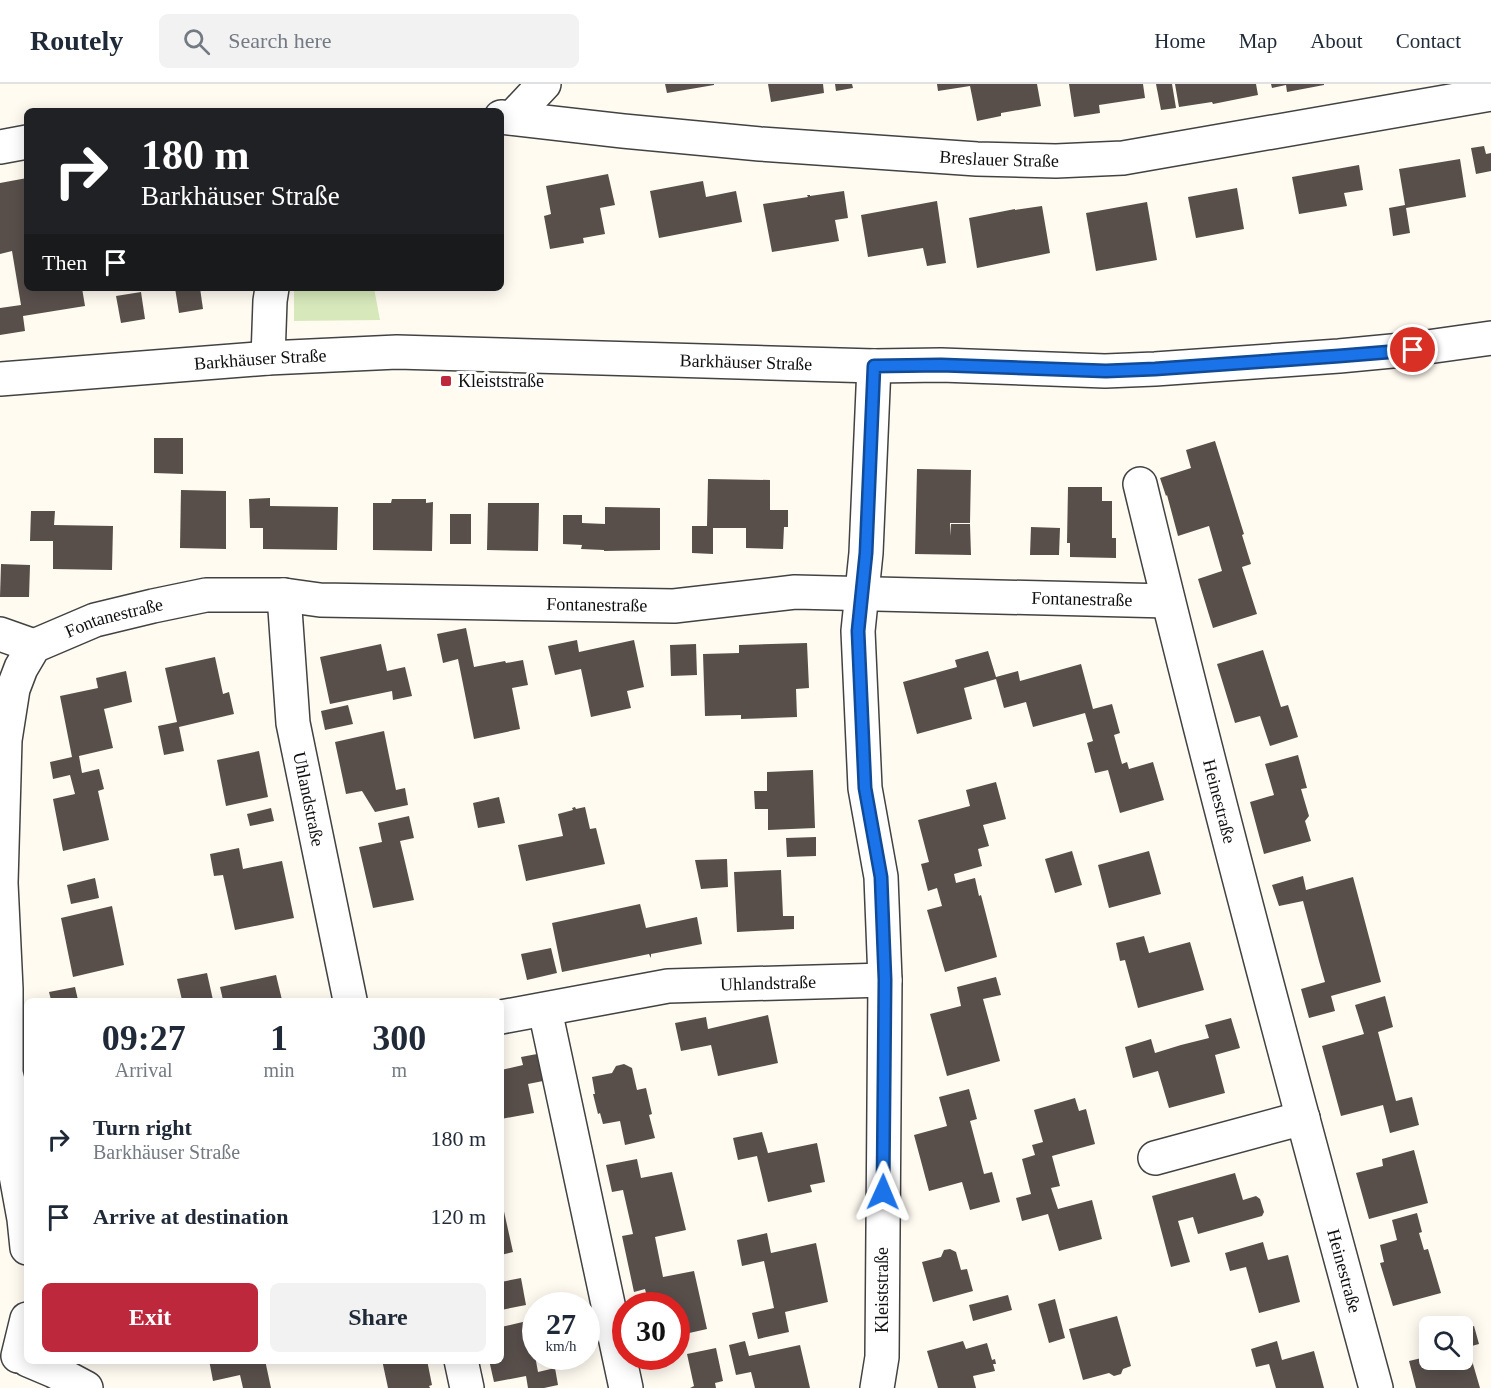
<!DOCTYPE html>
<meta charset="utf-8">
<style>
:root{--surface:#fff;--page:#f2f2f3;--text:#1f2937;--muted:#747a83;--line:#e0e1e3;--accent:#be283c}
body{margin:0;font-family:Georgia,serif;background:var(--page);color:var(--text);height:100vh;display:flex;flex-direction:column;font-size:22px;white-space:nowrap}
*{box-sizing:border-box;margin:0}
p{font-size:20px;color:var(--muted)}
.icon{flex:none;width:33px;height:33px;fill:none;stroke:currentColor;stroke-width:2;stroke-linecap:round;stroke-linejoin:round}
.map{position:relative;flex:1;overflow:hidden}
.side{position:absolute;left:24px;top:914px;width:480px;height:366px;display:flex;flex-direction:column;background:var(--surface);border-radius:9px;box-shadow:0 3px 15px #0003}
.side>*{flex:none}
.hud{position:absolute;left:24px;top:24px;width:480px;height:183px;border-radius:9px;box-shadow:0 3px 15px #0003;background:#202124;color:#fff;overflow:hidden}
.fabs{position:absolute;left:1419px;top:1232px;display:grid;gap:12px}
.fabs a{display:grid;place-items:center;width:54px;height:54px;border-radius:9px;background:var(--surface);box-shadow:0 3px 15px #0003;font-size:30px}
.speed{position:absolute;left:522px;top:1208px;display:flex;gap:12px;font-size:30px;font-weight:700;text-align:center}
.speed>*{display:grid;place-content:center;width:78px;height:78px;border-radius:50%;background:var(--surface);box-shadow:0 3px 15px #0003;line-height:1}
.speed small{font-size:15px;font-weight:400}
.speed .limit{border:9px solid #d22;background:#fff;color:#111}
.pin{position:absolute;display:grid;place-items:center;width:51px;height:51px;color:#fff;margin:-26px;border:3px solid #fff;border-radius:50%;box-shadow:0 2px 6px #0007}
.me{position:absolute;width:66px;margin:-33px;rotate:1deg;stroke-linejoin:round;filter:drop-shadow(0 0 4px #0008)}
.turn{display:flex;align-items:center;gap:21px;height:126px;padding:0 18px;font-size:27px}
.turn .icon{width:78px;height:78px;stroke-width:2.5}
.turn b{display:block;font-size:42px;line-height:51px}
.then{display:flex;align-items:center;height:57px;padding:0 18px;background:#0003;gap:12px;font-size:22px}
.eta{display:flex;justify-content:space-evenly;align-items:center;height:102px;text-align:center}
.eta b{font-size:36px;font-weight:600;line-height:42px}
.action{display:flex;gap:12px;margin-top:auto;padding:12px 18px}
.action a{flex:1;height:69px;border-radius:9px;background:var(--accent);color:#fff;font-size:24px;font-weight:600;line-height:69px;text-align:center}
.action a+a{background:var(--page);color:var(--text)}
ul{padding:0;list-style:none}
li{display:flex;align-items:center;gap:18px;height:78px;padding:0 18px}
li div{flex:1}
li b{display:block;font-size:22px}
li em{font-style:normal}
header{display:flex;align-items:center;gap:36px;box-sizing:border-box;height:84px;padding:0 30px;background:var(--surface);border-bottom:2px solid var(--line)}
header strong{font-size:28px}
nav{display:flex;gap:33px;margin-inline-start:auto;font-size:21px}
.search{width:420px;height:54px;background:var(--page);display:flex;align-items:center;gap:15px;box-sizing:border-box;padding:0 21px;border-radius:9px;color:var(--muted);font-size:22px}
.map>svg:first-child{display:block}
</style>
<header>
<strong>Routely</strong>
<div class="search"><svg class="icon" aria-label="search" viewBox="0 0 24 24"><circle cx="10" cy="10" r="6"/><path d="M15 15l6 6"/></svg>Search here</div>
<nav><a>Home</a><a>Map</a><a>About</a><a>Contact</a></nav>
</header>
<div class="map">
<svg width="1491" height="1304" viewBox="0 0 1491 1304">
<rect width="100%" height="100%" fill="#fffbf1"/>
<polygon fill="#d7e9bb" points="294,204 374,204 380,236 294,237"/>
<g fill="#584f4b">
<polygon points="665,0 714,0 714,1 667,9"/>
<polygon points="768,0 823,0 824,9 771,18"/>
<polygon points="835,0 852,0 853,4 836,7"/>
<polygon points="937,0 1037,0 1041,22 1001,29 1001,32 977,37 970,2 938,7"/>
<polygon points="1069,0 1143,0 1145,14 1099,21 1100,29 1074,33"/>
<polygon points="1156,0 1172,0 1176,24 1161,26"/>
<polygon points="1175,0 1256,0 1258,11 1213,20 1212,18 1179,23"/>
<polygon points="1271,0 1324,0 1324,1 1287,8 1286,1 1272,4"/>
<polygon points="1484,62 1486,70 1491,69 1491,87 1476,90 1471,64"/>
<polygon points="1460,75 1466,113 1406,124 1410,149 1393,152 1389,124 1405,121 1399,85"/>
<polygon points="1359,81 1363,106 1344,109 1347,122 1299,130 1292,93"/>
<polygon points="608,90 615,121 600,124 605,150 583,154 584,159 550,165 544,132 551,130 546,102"/>
<polygon points="27,94 27,204 82,204 85,222 23,232 25,247 0,251 0,224 21,221 12,167 0,170 0,99"/>
<polygon points="703,97 706,113 736,107 742,138 659,154 650,107"/>
<polygon points="1237,104 1244,145 1196,154 1188,113"/>
<polygon points="844,107 848,134 835,136 839,157 772,168 763,120 808,113 807,111 810,111 810,112"/>
<polygon points="937,117 946,179 927,182 923,164 868,173 861,131"/>
<polygon points="1147,118 1157,176 1096,187 1086,129"/>
<polygon points="1042,122 1050,169 977,184 969,134 1015,125 1015,126"/>
<polygon points="175,204 200,204 203,225 179,229"/>
<polygon points="141,208 145,235 121,239 116,212"/>
<polygon points="154,354 183,354 183,390 154,389"/>
<polygon points="1215,357 1244,450 1242,451 1251,480 1242,483 1257,530 1213,544 1198,495 1222,487 1209,442 1178,452 1167,411 1166,412 1160,394 1191,384 1186,366"/>
<polygon points="917,385 971,386 970,439 950,439 950,452 951,440 970,440 971,471 915,470"/>
<polygon points="708,395 770,396 770,426 788,426 788,443 784,443 783,465 746,464 746,444 713,444 713,470 692,469 692,442 707,442"/>
<polygon points="1068,403 1102,403 1102,417 1112,417 1112,454 1116,454 1116,474 1070,473 1070,459 1067,459"/>
<polygon points="181,406 226,407 226,465 180,464"/>
<polygon points="270,414 270,422 338,423 337,466 263,465 263,444 250,444 249,415"/>
<polygon points="392,415 426,415 426,419 433,418 432,467 373,466 373,419 391,419"/>
<polygon points="488,419 539,419 538,467 487,466"/>
<polygon points="605,423 660,424 660,466 604,467 604,466 581,465 582,461 563,460 563,431 582,431 582,439 605,440"/>
<polygon points="31,427 55,427 54,441 113,442 112,486 53,485 53,457 30,457"/>
<rect x="450" y="430" width="21" height="30"/>
<polygon points="1031,443 1060,444 1059,471 1030,471"/>
<polygon points="1,480 30,481 29,513 0,513"/>
<polygon points="466,544 474,583 505,577 506,579 523,576 528,601 512,604 520,645 474,655 458,575 443,579 437,550"/>
<polygon points="577,556 579,568 634,556 644,603 627,607 631,624 591,633 581,585 555,591 548,562"/>
<polygon points="807,559 809,604 796,605 797,633 741,635 741,631 705,632 703,570 739,569 739,561"/>
<polygon points="381,560 387,587 405,583 412,612 393,616 392,607 330,620 320,573"/>
<polygon points="696,560 697,591 671,592 670,561"/>
<polygon points="1263,566 1281,623 1288,621 1298,653 1270,662 1260,632 1235,639 1217,580"/>
<polygon points="988,567 996,593 1018,587 1020,597 1081,580 1093,625 1112,620 1120,649 1114,651 1122,680 1127,678 1129,685 1153,678 1164,716 1120,729 1108,686 1095,689 1087,659 1093,657 1085,629 1033,643 1026,618 1004,624 996,595 964,604 972,635 917,650 903,598 957,583 955,576"/>
<polygon points="215,573 223,610 229,608 234,630 179,643 184,667 164,671 158,642 177,638 165,584"/>
<polygon points="126,587 132,618 104,625 113,664 79,672 82,689 99,685 104,705 98,707 109,756 63,767 53,715 75,710 70,691 53,695 50,678 72,673 60,612 98,604 96,594"/>
<polygon points="348,621 353,640 325,646 321,627"/>
<polygon points="384,647 396,706 405,704 408,721 375,728 362,707 346,710 335,658"/>
<polygon points="259,667 268,713 226,722 217,676"/>
<polygon points="1298,671 1307,704 1301,705 1309,732 1305,737 1311,757 1264,770 1250,718 1274,711 1265,680"/>
<polygon points="813,686 815,744 768,746 768,725 755,725 754,707 767,707 767,688"/>
<polygon points="996,698 1006,735 983,741 989,762 978,765 982,782 954,790 956,799 975,794 979,812 981,811 997,873 945,888 927,826 942,822 937,804 928,807 921,780 929,778 918,736 970,722 966,706"/>
<polygon points="499,713 505,739 478,744 473,719"/>
<polygon points="575,723 576,725 585,723 590,745 596,744 605,780 526,797 518,761 563,752 558,730 573,726 572,724"/>
<polygon points="271,724 274,737 250,742 247,730"/>
<polygon points="409,732 414,754 400,757 414,816 373,824 359,763 382,758 378,739"/>
<polygon points="816,753 816,772 787,773 786,754"/>
<polygon points="239,764 243,785 282,777 294,834 235,846 223,791 214,792 210,770"/>
<polygon points="1072,767 1082,801 1055,809 1045,775"/>
<polygon points="1149,767 1161,810 1109,824 1098,781"/>
<polygon points="727,775 728,803 701,805 695,776"/>
<polygon points="781,786 783,832 794,832 794,845 737,848 734,788"/>
<polygon points="1303,792 1306,806 1353,793 1381,898 1331,912 1335,927 1309,934 1301,905 1325,898 1319,877 1303,817 1279,822 1272,801"/>
<polygon points="95,794 99,814 71,820 67,801"/>
<polygon points="640,820 646,844 697,833 702,860 651,870 651,874 649,870 562,888 552,839"/>
<polygon points="112,822 124,881 73,893 61,834"/>
<polygon points="1144,852 1149,869 1190,858 1204,906 1138,924 1125,876 1120,877 1116,859"/>
<polygon points="551,864 557,889 527,896 521,870"/>
<polygon points="207,889 213,916 182,916 177,895"/>
<polygon points="276,891 282,916 223,916 220,903"/>
<polygon points="996,893 1001,911 983,915 1000,977 947,992 930,930 961,922 957,903"/>
<polygon points="75,903 78,916 51,916 49,908"/>
<polygon points="1385,912 1393,943 1378,948 1396,1017 1412,1013 1419,1041 1390,1049 1383,1021 1341,1032 1322,962 1364,950 1355,921"/>
<polygon points="768,931 778,979 718,992 711,961 681,967 675,939 706,933 708,945"/>
<polygon points="1231,934 1240,964 1215,971 1225,1009 1169,1024 1158,987 1133,994 1125,963 1151,955 1155,969 1181,961 1209,954 1205,941"/>
<polygon points="537,970 543,997 528,1000 534,1029 501,1035 501,986 523,981 521,973"/>
<polygon points="624,980 632,984 637,1006 646,1004 652,1030 649,1031 655,1054 625,1061 620,1037 603,1040 600,1029 598,1030 593,1010 595,1010 592,993 612,989 616,982"/>
<polygon points="969,1005 977,1035 970,1037 984,1090 992,1088 1000,1118 970,1126 962,1098 929,1107 914,1051 947,1042 939,1013"/>
<polygon points="1075,1014 1079,1027 1086,1025 1095,1060 1052,1072 1060,1102 1051,1104 1058,1125 1092,1116 1102,1155 1059,1167 1048,1130 1022,1137 1016,1114 1031,1110 1022,1075 1035,1071 1032,1061 1043,1058 1034,1026"/>
<polygon points="762,1048 768,1069 817,1059 825,1098 810,1101 812,1108 768,1118 757,1072 738,1076 733,1054"/>
<polygon points="1414,1066 1428,1119 1369,1135 1356,1089 1383,1082 1382,1075"/>
<polygon points="637,1075 641,1094 672,1088 686,1146 655,1153 663,1193 694,1187 707,1245 676,1252 676,1221 649,1221 645,1205 634,1208 622,1152 633,1150 623,1106 612,1108 606,1081"/>
<polygon points="1235,1089 1243,1116 1256,1112 1260,1115 1264,1128 1262,1132 1198,1150 1193,1133 1178,1137 1190,1178 1171,1183 1152,1112"/>
<polygon points="501,1114 513,1168 501,1171"/>
<polygon points="1417,1129 1422,1148 1419,1149 1424,1166 1428,1165 1441,1209 1393,1222 1380,1179 1384,1178 1380,1161 1397,1156 1392,1136"/>
<polygon points="767,1149 771,1169 816,1159 828,1218 785,1228 789,1248 758,1255 752,1229 774,1224 769,1200 764,1177 742,1182 737,1156"/>
<polygon points="1263,1158 1268,1176 1288,1171 1300,1218 1259,1229 1246,1183 1230,1187 1225,1169"/>
<polygon points="950,1165 956,1168 961,1186 967,1185 973,1207 933,1218 922,1178 941,1173 944,1166"/>
<polygon points="521,1194 526,1221 501,1226 501,1198"/>
<polygon points="1008,1211 1012,1226 973,1237 969,1221"/>
<polygon points="1055,1215 1065,1254 1049,1259 1038,1220"/>
<polygon points="536,1230 536,1265 534,1266 538,1288 555,1284 558,1301 544,1304 528,1304 526,1292 494,1298 489,1276 501,1276 501,1243 527,1237 526,1232"/>
<polygon points="1117,1232 1131,1282 1123,1285 1121,1290 1114,1292 1109,1289 1083,1296 1069,1245"/>
<polygon points="1474,1242 1479,1260 1468,1263 1480,1304 1416,1304 1409,1277 1430,1272 1430,1275 1462,1275 1462,1245"/>
<polygon points="745,1257 749,1272 800,1261 810,1304 755,1304 751,1288 736,1291 729,1261"/>
<polygon points="963,1257 966,1265 987,1259 992,1276 995,1275 996,1280 993,1280 995,1287 973,1292 976,1304 938,1304 927,1267"/>
<polygon points="1277,1257 1282,1276 1314,1267 1324,1304 1276,1304 1269,1280 1256,1283 1251,1265"/>
<polygon points="716,1264 723,1297 715,1299 716,1304 690,1304 694,1302 687,1270"/>
<polygon points="649,1272 674,1272 674,1273 650,1278"/>
<polygon points="209,1276 265,1276 271,1304 243,1304 240,1291 213,1297"/>
<polygon points="382,1276 427,1276 432,1301 429,1302 430,1304 388,1304"/>
</g>
<g fill="none" stroke-linecap="round" stroke-linejoin="round">
<defs>
<g id="minor">
<path id="s1" d="M501,33L623,47L760,60L977,75L1056,77L1123,74L1491,10"/>
<polyline points="512,34 544,0"/>
<polyline points="0,63 27,58"/>
<polyline points="268,274 270,217 272,204"/>
<polyline points="874,282 866,469 858,547 865,704 881,793 885,896 882,1273 877,1304"/>
<path id="s2" d="M0,295L268,274L397,268L874,282L941,281L1105,287L1155,285L1339,272L1413,265L1491,254"/>
<path id="s3" d="M1140,400C1213,703 1294,1004 1376,1304"/>
<path id="s4" d="M284,511L293,639L350,916"/>
<polyline points="0,550 34,562"/>
<polyline points="545,926 626,1304"/>
<path id="s5" d="M501,933L668,902L885,896"/>
<polyline points="1155,1074 1303,1034"/>
<path id="s6" d="M27,1164L24,1135L11,1064L16,1030L6,989V905L1,799L5,656L13,605L21,584L34,562L95,536L153,522L206,511H284L320,516L674,522L795,508L1168,517"/>
<polyline points="18,1272 27,1235"/>
<polyline points="28,1276 54,1287 86,1304"/>
<polyline points="461,1276 467,1304"/>
</g>
</defs>
<use href="#minor" stroke="#424242" stroke-width="36"/>
<use href="#minor" stroke="#fff" stroke-width="33"/>
</g>
<g fill="none" stroke-linecap="round" stroke-linejoin="round">
<defs>
<polyline id="route" points="883,1108 885,896 881,793 865,704 858,547 866,469 874,282 941,281 1106,287 1155,285 1339,272 1413,266"/>
</defs>
<use href="#route" stroke="#114b97" stroke-width="15"/>
<use href="#route" stroke="#1a73e8" stroke-width="10"/>
</g>
<rect fill="#be283c" stroke="#fff" stroke-width="2" x="440" y="291" width="12" height="12" rx="3"/>
<g text-anchor="middle" dominant-baseline="central" stroke-width="6" stroke-linejoin="round" paint-order="stroke">
<g font-size="18" fill="#0f0f0f" stroke="#fff">
<text stroke="none"><textPath href="#s1" startOffset="500">Breslauer Straße</textPath></text>
<text stroke="none"><textPath href="#s2" startOffset="261">Barkhäuser Straße</textPath></text>
<text stroke="none"><textPath href="#s2" startOffset="747">Barkhäuser Straße</textPath></text>
<text stroke="none"><textPath href="#s6" startOffset="1668">Fontanestraße</textPath></text>
<text stroke="none"><textPath href="#s6" startOffset="1182">Fontanestraße</textPath></text>
<text stroke="none"><textPath href="#s6" startOffset="696">Fontanestraße</textPath></text>
<text stroke="none"><textPath href="#s4" startOffset="206">Uhlandstraße</textPath></text>
<text stroke="none"><textPath href="#s3" startOffset="327">Heinestraße</textPath></text>
<text stroke="none"><textPath href="#s5" startOffset="270">Uhlandstraße</textPath></text>
<text stroke="none"><textPath href="#s3" startOffset="813">Heinestraße</textPath></text>
<text transform="translate(882 1206) rotate(-90)">Kleiststraße</text>
</g>
<g font-size="18" fill="#0f0f0f" stroke="#fff" text-anchor="start">
<text x="458" y="297">Kleiststraße</text>
</g>
</g>
</svg>
<div class="fabs">
<a><svg class="icon" aria-label="search" viewBox="0 0 24 24"><circle cx="10" cy="10" r="6"/><path d="M15 15l6 6"/></svg></a>
</div>
<div class="speed"><div>27<small>km/h</small></div><div class="limit">30</div></div>
<div class="pin" style="left:1413px;top:266px;background:#d93025"><svg class="icon" aria-label="arrive" viewBox="0 0 24 24"><path d="M6 21V4h12l-3 4 3 4H6"/></svg></div>
<svg class="me" style="left:883px;top:1108px" viewBox="-20 -20 40 40"><path d="M0-17L14 15 0 8-14 15z" fill="#1a73e8" stroke="#fff" stroke-width="4"/></svg>
<div class="hud">
<div class="turn"><svg class="icon" aria-label="right" viewBox="0 0 24 24"><path d="M7 20v-9h11M14 6l5 5-5 5"/></svg><div><b>180 m</b>Barkhäuser Straße</div></div>
<div class="then">Then<svg class="icon" aria-label="arrive" viewBox="0 0 24 24"><path d="M6 21V4h12l-3 4 3 4H6"/></svg></div>
</div>
<section class="side">
<div class="eta">
<div><b>09:27</b><p>Arrival</p></div>
<div><b>1</b><p>min</p></div>
<div><b>300</b><p>m</p></div>
</div>
<ul>
<li><svg class="icon" aria-label="right" viewBox="0 0 24 24"><path d="M7 20v-9h11M14 6l5 5-5 5"/></svg><div><b>Turn right</b><p>Barkhäuser Straße</p></div><em>180 m</em></li>
<li><svg class="icon" aria-label="arrive" viewBox="0 0 24 24"><path d="M6 21V4h12l-3 4 3 4H6"/></svg><div><b>Arrive at destination</b></div><em>120 m</em></li>
</ul>
<div class="action"><a>Exit</a><a>Share</a></div>
</section>
</div>
